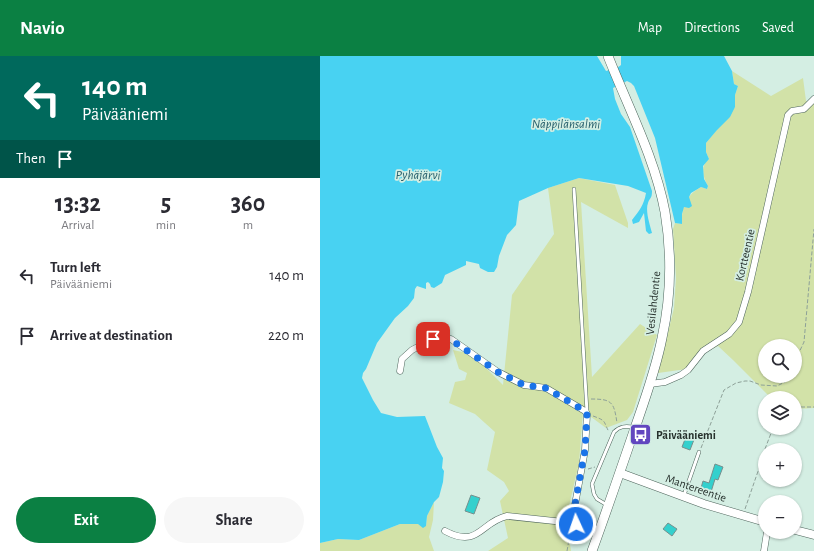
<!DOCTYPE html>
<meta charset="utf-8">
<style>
:root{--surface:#fff;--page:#f7f7f7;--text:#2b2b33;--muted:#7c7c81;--accent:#0b8043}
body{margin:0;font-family:"Alegreya Sans",sans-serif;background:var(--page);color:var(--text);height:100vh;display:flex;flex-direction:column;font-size:15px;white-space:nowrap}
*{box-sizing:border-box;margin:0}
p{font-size:13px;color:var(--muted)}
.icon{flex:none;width:22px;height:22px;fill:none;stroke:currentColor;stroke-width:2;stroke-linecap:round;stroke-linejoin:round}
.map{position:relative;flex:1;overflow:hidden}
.panel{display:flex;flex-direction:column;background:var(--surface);width:320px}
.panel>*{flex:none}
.banner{background:#00695c;color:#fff;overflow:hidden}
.buttons{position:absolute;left:438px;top:283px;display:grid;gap:8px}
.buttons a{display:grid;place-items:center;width:44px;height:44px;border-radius:50%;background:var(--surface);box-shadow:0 1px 3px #0004;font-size:20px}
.pin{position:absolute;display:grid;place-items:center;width:34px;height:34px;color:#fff;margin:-17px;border-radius:8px;box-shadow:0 2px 6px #0006}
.me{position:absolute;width:44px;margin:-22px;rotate:357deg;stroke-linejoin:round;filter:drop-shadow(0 0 3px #0008)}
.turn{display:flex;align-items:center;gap:14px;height:84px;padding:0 16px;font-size:18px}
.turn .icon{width:52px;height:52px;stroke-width:2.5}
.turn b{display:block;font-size:28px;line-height:34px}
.then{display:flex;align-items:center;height:38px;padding:0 16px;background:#0003;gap:8px;font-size:15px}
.eta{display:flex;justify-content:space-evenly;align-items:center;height:68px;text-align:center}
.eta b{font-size:24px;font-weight:700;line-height:28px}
.button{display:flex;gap:8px;margin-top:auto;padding:8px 16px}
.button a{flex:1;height:46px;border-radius:24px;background:var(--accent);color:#fff;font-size:16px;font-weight:700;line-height:46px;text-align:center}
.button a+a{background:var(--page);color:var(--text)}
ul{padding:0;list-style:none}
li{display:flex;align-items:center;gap:12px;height:60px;padding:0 16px}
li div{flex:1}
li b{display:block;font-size:15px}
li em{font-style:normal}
header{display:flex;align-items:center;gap:24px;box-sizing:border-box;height:56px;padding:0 20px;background:var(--accent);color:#fff}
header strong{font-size:19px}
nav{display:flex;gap:22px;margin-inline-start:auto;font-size:14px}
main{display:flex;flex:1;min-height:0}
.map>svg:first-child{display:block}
</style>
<header>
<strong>Navio</strong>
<nav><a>Map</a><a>Directions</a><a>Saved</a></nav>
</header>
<main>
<section class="panel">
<div class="banner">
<div class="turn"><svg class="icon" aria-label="left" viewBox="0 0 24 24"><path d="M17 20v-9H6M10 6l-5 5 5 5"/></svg><div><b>140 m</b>Päivääniemi</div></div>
<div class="then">Then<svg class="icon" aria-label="arrive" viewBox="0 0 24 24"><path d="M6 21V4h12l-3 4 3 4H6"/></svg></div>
</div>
<div class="eta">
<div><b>13:32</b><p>Arrival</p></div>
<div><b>5</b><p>min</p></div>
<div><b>360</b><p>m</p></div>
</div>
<ul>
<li><svg class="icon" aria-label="left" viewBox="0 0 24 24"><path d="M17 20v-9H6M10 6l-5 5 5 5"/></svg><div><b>Turn left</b><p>Päivääniemi</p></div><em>140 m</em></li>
<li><svg class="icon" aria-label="arrive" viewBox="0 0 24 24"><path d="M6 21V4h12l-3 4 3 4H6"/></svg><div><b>Arrive at destination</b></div><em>220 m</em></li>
</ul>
<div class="button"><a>Exit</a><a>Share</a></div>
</section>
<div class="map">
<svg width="494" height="495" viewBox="0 0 494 495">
<rect width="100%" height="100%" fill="#d4eee3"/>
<g fill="#d2e2a8" fill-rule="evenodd">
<path d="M412,15L451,40L483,22L486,45L494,46V352L475,353V342H451L413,304L398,290L380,299L374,312L338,317L354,252L356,222L353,173L355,167L362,168C361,152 366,139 381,131L387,133L388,130C383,122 380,109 389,103L386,96V87L415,51V39L418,30L414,28ZM445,290H475V320H445Z"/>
<polygon points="259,122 295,129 308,167 308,172 261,146 272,321 320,268 337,279 313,356 307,364 286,372 263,355 259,407 246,463 251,495 168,495 188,482 180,445 189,435 184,426 167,414 175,376 155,358 129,347 135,326 145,324 147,317 139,313 133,294 152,298 183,329 192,239 234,178 228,132"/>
<polygon points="114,446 113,464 109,481 114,495 0,495 0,487 18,483 39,484 80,468 98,468 106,470 107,460"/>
</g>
<path fill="#48d2f2" d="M0,0H277L286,15L297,12L301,9V0H404L412,15L414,28L418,30L415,39V51L410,61L397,74L386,87V96L389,103L383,110L384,123L388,130L387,133L381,131L371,137L369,141L372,150L369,152L364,151L362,158V168L355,167L335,82L314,30L311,27L307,25L293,32L295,43L301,58L310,71L332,135C332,143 330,141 328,147C325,155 330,169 332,177L329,178L326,175L324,157L319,166L313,168L312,164C319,155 324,149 326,137L308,130L259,122L228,132L199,145L196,169L187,179L179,200L177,211L174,216H168L160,212L159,208L146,205V209L125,219L122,227L114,232L111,231L110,228L108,226L106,227V233L97,230L95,233L94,242L88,250L75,262L57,287L46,313L43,317L42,322L53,344L61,357L77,361L105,360L117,391L123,402L122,412L124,415L123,426L119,441L114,446L107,460L106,470L103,472L98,468H80L39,484L18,483L0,487Z"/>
<g fill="#34d0cd" stroke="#75908e">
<polygon points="367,378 375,381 370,394 362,391"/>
<polygon points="395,408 403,411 398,424 395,423 391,436 381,432 383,425 389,427"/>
<polygon points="151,439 160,442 154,458 145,455"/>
<polygon points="348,467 357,473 352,480 343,473"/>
</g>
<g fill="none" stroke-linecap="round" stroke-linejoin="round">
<defs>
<g id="service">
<polyline points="254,133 267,356"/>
<polyline points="364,439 379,396"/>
<path d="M287,449L277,443L274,438L272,428L294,376C300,370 305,370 313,371"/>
<polyline points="250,479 253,467"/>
</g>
<g id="minor">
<polyline points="80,315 82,303 92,294 113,283 131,283 178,316 204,329 226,332 265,355 267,358 265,394 252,465 256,468 280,474"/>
<polyline points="330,328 345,326 361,319 368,314 383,295 409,278 419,266 428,236 468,59 472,55 484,53 494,43"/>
<path d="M125,475C159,493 160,466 187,460L253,467"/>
<polyline points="444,495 447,476"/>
</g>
<g id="tertiary">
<polyline points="300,417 384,448 445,466"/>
<polyline points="475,474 494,479"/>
</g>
<path id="secondary" d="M272,495C287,454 301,413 315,372C325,343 336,313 342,282C351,241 352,198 345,156C335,102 308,51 288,0"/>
</defs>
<use href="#service" stroke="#4e655c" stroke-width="4"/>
<use href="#minor" stroke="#4e655c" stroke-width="7"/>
<use href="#tertiary" stroke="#4e655c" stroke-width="9"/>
<use href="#secondary" stroke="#4e655c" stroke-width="10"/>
<g stroke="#8da098" stroke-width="1" stroke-dasharray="4 2" stroke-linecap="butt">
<polyline points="475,305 484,286 494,173"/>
<path d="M271,343C292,343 294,346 297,367"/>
<polyline points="475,351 494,351"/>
<path d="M273,360C287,365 283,365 289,376"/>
<polyline points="381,392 404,334 416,327 425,325 430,325 441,329 457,330 465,326 468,320"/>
<polyline points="445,393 453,372"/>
<polyline points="268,413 275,411"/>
<polyline points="425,453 445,395"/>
<polyline points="247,495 249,484"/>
</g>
<use href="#service" stroke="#fff" stroke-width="3"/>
<use href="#minor" stroke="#fff" stroke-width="6"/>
<use href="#tertiary" stroke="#fff" stroke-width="8"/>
<use href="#secondary" stroke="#fff" stroke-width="9"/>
</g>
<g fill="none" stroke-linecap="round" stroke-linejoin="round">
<polyline stroke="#1a73e8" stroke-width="7" stroke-dasharray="0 12.6" points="113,283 130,283 178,316 204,329 226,332 265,355 267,358 265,394 252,465 256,468"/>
</g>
<defs>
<symbol id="bus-square" viewBox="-11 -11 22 22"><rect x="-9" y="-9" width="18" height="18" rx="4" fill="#6146bf" stroke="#d4eee3"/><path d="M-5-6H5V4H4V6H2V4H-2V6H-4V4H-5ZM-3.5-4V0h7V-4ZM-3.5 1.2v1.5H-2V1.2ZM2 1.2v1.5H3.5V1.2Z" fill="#fff"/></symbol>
</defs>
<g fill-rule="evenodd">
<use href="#bus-square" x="308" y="366" width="25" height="25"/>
</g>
<g text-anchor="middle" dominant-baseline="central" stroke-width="3.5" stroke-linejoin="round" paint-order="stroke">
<g font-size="12" fill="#26302c" stroke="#d4eee3">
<text transform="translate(425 199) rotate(-77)">Kortteentie</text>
<text transform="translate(333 247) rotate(-84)">Vesilahdentie</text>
<text transform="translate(376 432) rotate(19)">Mantereentie</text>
</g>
<g font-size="12" font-weight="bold" fill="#26302c" stroke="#d4eee3" text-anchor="start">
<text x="336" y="379">Päivääniemi</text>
</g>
<g font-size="13" font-style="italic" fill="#28606d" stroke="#d4eee3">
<text x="246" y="68">Näppilänsalmi</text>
<text x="98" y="119">Pyhäjärvi</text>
</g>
</g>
</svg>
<div class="buttons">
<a><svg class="icon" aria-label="search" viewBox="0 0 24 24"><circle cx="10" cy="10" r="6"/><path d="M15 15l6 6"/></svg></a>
<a><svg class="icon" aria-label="layers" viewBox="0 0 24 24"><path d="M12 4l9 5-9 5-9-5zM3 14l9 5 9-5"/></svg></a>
<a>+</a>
<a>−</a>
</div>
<div class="pin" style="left:113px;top:283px;background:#d93025"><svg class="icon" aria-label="arrive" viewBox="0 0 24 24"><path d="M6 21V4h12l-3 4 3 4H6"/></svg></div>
<svg class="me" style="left:256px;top:468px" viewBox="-20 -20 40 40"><circle r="17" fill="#1a73e8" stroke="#fff" stroke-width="3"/><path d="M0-11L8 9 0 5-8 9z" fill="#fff"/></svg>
</div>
</main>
